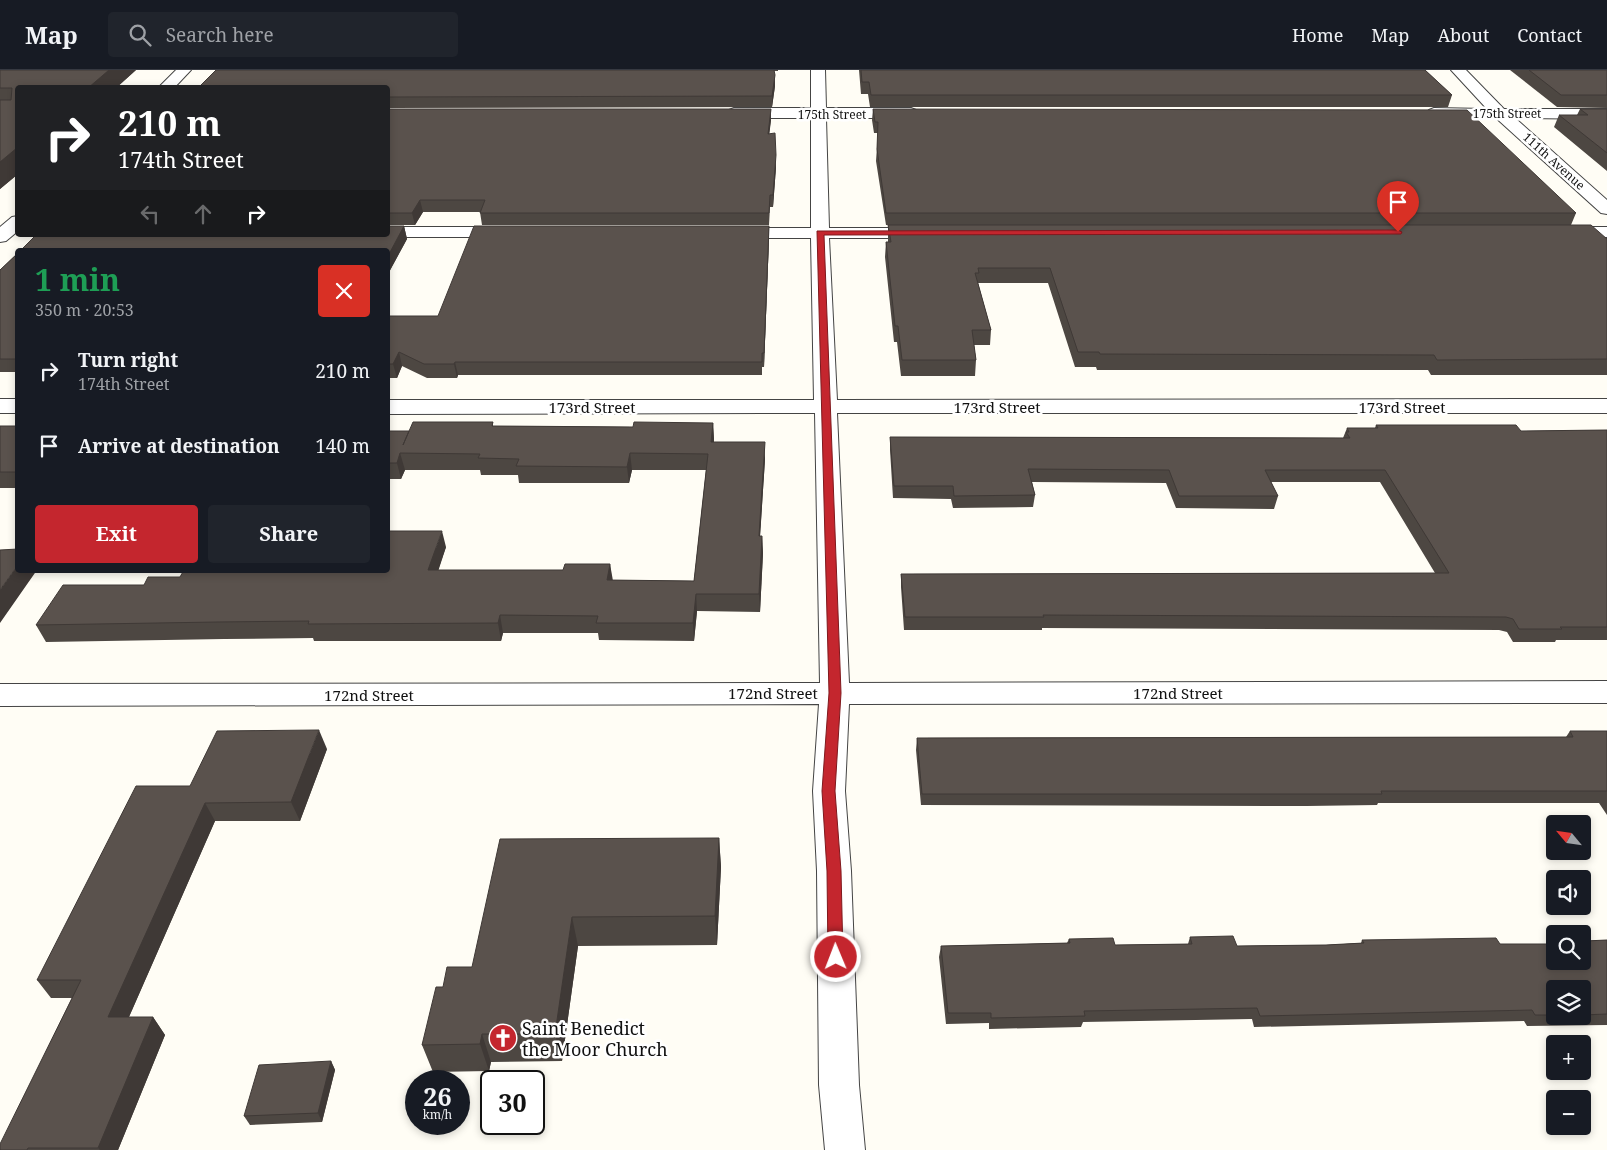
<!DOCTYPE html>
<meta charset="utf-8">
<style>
:root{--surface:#171b24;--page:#20242c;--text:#f1f3f6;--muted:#9ea1a6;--line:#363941;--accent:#c4262e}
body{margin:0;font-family:"Noto Serif",serif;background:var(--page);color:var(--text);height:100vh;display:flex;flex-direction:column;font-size:19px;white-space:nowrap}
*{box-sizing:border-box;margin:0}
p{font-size:16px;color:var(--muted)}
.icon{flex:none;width:28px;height:28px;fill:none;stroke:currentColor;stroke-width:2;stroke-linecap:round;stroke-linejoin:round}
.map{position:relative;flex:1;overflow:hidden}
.drawer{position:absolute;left:15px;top:178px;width:375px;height:325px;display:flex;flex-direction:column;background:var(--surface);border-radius:5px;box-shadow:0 2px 8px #0003}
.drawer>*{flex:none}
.top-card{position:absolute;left:15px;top:15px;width:375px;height:152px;border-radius:5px;box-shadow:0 2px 8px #0003;background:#202124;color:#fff;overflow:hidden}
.needle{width:32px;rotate:299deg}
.controls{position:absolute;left:1546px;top:745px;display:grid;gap:10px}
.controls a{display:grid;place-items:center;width:45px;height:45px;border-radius:5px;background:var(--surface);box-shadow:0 2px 8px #0003;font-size:25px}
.speed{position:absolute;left:405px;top:1000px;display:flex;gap:10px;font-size:25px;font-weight:700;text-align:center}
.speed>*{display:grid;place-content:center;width:65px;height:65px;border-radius:50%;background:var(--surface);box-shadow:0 2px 8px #0003;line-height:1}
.speed small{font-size:12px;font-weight:400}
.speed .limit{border:2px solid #111;border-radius:8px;background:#fff;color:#111}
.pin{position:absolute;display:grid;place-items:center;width:42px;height:42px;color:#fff;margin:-51px -21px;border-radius:50% 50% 50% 0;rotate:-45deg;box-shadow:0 0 5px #0007}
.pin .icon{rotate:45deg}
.me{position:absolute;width:55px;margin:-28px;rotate:359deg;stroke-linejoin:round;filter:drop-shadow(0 0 4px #0008)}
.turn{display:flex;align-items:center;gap:18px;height:105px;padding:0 20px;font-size:22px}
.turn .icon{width:65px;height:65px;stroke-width:2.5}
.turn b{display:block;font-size:35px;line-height:42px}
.lanes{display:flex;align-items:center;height:48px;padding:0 20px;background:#0003;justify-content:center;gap:25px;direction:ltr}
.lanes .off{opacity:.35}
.round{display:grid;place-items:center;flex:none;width:52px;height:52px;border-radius:5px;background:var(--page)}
.summary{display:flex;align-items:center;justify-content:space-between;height:85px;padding:0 20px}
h1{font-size:30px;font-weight:700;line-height:38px;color:#1e9e55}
.action{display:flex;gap:10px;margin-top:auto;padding:10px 20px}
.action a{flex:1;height:58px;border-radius:5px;background:var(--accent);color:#fff;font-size:20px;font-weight:700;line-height:58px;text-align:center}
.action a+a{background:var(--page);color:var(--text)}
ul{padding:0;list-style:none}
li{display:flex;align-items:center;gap:15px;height:75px;padding:0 20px}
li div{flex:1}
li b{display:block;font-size:19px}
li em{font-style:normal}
header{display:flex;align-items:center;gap:30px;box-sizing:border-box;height:70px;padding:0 25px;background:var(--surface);border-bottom:1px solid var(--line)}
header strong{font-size:24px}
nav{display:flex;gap:28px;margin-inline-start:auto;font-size:18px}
.search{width:350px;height:45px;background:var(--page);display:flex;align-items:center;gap:12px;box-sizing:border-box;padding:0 18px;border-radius:5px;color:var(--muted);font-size:19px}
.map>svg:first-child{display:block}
</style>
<header>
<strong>Map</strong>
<div class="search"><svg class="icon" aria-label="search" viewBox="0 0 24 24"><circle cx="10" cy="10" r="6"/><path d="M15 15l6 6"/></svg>Search here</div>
<nav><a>Home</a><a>Map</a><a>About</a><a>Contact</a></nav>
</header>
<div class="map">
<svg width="1607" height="1080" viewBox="0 0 1607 1080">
<rect width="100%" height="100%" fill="#fffdf5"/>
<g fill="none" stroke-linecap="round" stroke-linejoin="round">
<defs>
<g id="minor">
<polygon points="176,0 191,0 174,18 158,18"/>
<polygon points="811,0 825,0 826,38 911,38 916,40 919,43 916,46 911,48 826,48 829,158 926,158 932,159 935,163 932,167 926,168 829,168 837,330 1607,329 1607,343 837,343 849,613 1607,611 1607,633 849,634 845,721 851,801 859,1015 865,1080 825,1080 819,1015 817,801 813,721 819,634 0,636 0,614 820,613 815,343 388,344 388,330 814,330 811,168 731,168 725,167 722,163 725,159 731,158 811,158 811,48 734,48 729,46 726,43 729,40 734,38 811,38"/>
<polygon points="1451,0 1466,0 1504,39 1607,39 1607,49 1515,48 1607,130 1607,144 1601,143 1496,48 1429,46 1426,43 1429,40 1434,38 1487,39"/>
<polygon points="18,146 18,161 6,171 0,172 0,157 12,147"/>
<polygon points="388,157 508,157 514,158 517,162 514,166 508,167 388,167 382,166 388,165"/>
<polygon points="1561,157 1607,157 1607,167 1555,166 1552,162 1555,158"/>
<rect x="0" y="329" width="18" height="14"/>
</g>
</defs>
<use href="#minor" stroke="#444" stroke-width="2"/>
<use href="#minor" fill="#fff" fill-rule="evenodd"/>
</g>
<g fill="#4d4742" fill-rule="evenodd">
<polygon points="0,0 136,0 116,18 18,18 18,104 0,119"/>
<polygon points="216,0 778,0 778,1 774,1 775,16 772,37 388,38 388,18"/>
<polygon points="859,0 1425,0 1452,25 1448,37 870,37 868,24 861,24"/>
<polygon points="1510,0 1607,0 1607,38 1557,37"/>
<polygon points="388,39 771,39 771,50 769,64 776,97 773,137 770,137 769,155 482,155 480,142 423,142 415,155 388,155 388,156 404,156 407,169 388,204"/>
<polygon points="873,39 1576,143 1571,155 1607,169 1607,305 1431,305 1428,300 1097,300 1096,297 1075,297 1048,213 978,213 991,260 990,275 974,275 976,290 975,306 901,306 897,272 894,272 885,187 886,172 888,172 888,155 886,155 876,91 878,63 874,63 872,50"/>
<polygon points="1580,39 1607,39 1607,101 1554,57 1559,45 1577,45"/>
<polygon points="769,156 769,169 764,297 762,297 762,305 458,305 457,308 427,308 402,296 397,308 388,308 388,246 438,246"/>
<polygon points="18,183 18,302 0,302 0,200"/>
<polygon points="493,352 493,356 633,357 713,353 714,372 765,389 760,466 762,466 763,483 760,542 697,541 694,571 599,570 598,563 503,563 501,571 314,571 313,568 224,569 46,572 36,555 144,515 180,507 446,477 438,500 563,500 610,494 612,510 694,511 706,400 632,400 629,413 519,413 518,405 481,405 480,400 405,400 401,409 388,409 388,361 409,361"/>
<polygon points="1376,355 1521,361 1607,360 1607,570 1556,570 1555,572 1513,572 1507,562 1499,560 1042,558 1042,560 904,560 901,517 901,504 1435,503 1380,412 1271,412 1278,426 1274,439 1176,438 1166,413 1032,412 1035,425 1033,437 953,438 951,429 893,428 890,380 890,367 1343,368 1347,358 1375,358"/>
<rect x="0" y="356" width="18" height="62"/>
<polygon points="1570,661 1607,661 1607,745 1599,733 1378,733 1377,735 1307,736 921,735 916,680 917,668 1566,667"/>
<polygon points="327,679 300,751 215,751 129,947 153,947 165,965 118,1080 0,1080 1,1074 72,928 51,928 37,910 190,716"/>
<polygon points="719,768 721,797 717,875 578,876 562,991 491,992 489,1001 433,1002 422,975 443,917 472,897"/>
<path d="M1190,867L1237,876L1326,875L1361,873L1362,870L1500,874H1583L1585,871L1607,870V955L1527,956L1524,951L1254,957L1252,949L1083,952L1081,957L989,959V953L946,954L939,887L941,876L1067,873L1069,869L1115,875L1188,874ZM1555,919H1582V946H1555Z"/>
<polygon points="331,991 335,1000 322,1052 250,1055 244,1046"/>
</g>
<g fill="#3f3936">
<polygon points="109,0 136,0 116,18 88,18"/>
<polygon points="775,5 775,16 772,37 772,26"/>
<polygon points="771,39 771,50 768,75 768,64"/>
<polygon points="18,77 18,104 0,119 0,92"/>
<polygon points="776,85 776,97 773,137 773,125"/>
<polygon points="420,130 423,142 415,155 412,143"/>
<polygon points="404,156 407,169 388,204 388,186"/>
<polygon points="769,156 769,169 764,297 764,283"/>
<polygon points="399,282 402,296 397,308 393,294"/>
<polygon points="455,292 458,305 457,308 454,294"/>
<polygon points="713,353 714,369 712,388 711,372"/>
<polygon points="765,372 765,389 759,483 759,466"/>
<polygon points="400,383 405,400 401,409 397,393"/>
<polygon points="630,383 632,400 629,413 627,397"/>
<polygon points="442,461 446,477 433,517 428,500"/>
<polygon points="762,466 763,483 760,542 759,524"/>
<polygon points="610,494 613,511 607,510"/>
<polygon points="18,495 18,500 37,500 0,553 0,520"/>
<polygon points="696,524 697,541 694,571 693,553"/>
<polygon points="500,545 503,563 501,571 498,553"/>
<polygon points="319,660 327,679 300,751 291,732"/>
<polygon points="205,733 215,751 121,965 108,947"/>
<polygon points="719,768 721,797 717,875 715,846"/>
<polygon points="572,847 578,876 562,991 555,964"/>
<polygon points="153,947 165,965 118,1080 100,1080 98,1078"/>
<polygon points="482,964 491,992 489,1001 480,974"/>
<polygon points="331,991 335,1000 322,1052 318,1043"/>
</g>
<g fill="#5a524d" stroke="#3f3936">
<polygon points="0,0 109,0 88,18 18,18 18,77 0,92 0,30 11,30 12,18 0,18"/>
<polygon points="216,0 774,0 775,5 772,26 388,27 388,18 198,18"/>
<polygon points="861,0 1425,0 1452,25 871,25 869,12 862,12"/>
<polygon points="1529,0 1607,0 1607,25 1561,25"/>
<polygon points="388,39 771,39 768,64 775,63 776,85 773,125 770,125 769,143 480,143 485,130 420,130 412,143 388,143"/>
<polygon points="873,39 1467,40 1576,143 886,143 877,79 878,52 875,52"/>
<polygon points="1580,39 1607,39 1607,83 1559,45 1588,45"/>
<polygon points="888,155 1591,155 1607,169 1607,289 1437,290 1434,285 1100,284 1099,282 1078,282 1050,198 978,198 979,203 975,203 991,260 972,260 976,290 902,290 898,256 895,256 886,172 891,172"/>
<polygon points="388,156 404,156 388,186 388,180 21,180 36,165 388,165"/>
<polygon points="474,156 769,156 764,283 762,283 762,292 455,292 454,294 424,294 399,282 393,294 388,294 388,246 438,246"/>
<polygon points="18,183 18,289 0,289 0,200"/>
<polygon points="413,352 493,352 492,356 633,357 634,352 713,353 711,372 765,372 759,466 762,466 759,524 696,524 693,553 596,553 598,546 500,545 498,553 308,554 309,551 217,552 36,555 63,515 144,515 148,507 180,507 184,500 388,500 388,461 442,461 428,500 563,500 565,494 610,494 607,510 694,511 708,384 630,383 627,397 516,396 519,389 478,388 480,384 400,383 397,393 388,393 388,361 409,361 403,375"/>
<polygon points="1376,355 1516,355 1521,361 1607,360 1607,557 1560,557 1562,559 1519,559 1513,549 1506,547 1043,545 1044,547 905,547 901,504 1449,503 1385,400 1265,400 1278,426 1179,426 1169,400 1028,399 1035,425 954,426 953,416 894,416 890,367 1350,368 1346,362 1349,362 1347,358 1378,358"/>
<rect x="0" y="356" width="18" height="46"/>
<polygon points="18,479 18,495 0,520 0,480"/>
<polygon points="319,660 291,732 205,733 108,947 153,947 98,1078 28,1078 27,1080 0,1080 0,1074 81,910 37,910 136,716 190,716 217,661"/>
<polygon points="1570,661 1607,661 1607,721 1381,721 1382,724 922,724 917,668 1573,667"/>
<polygon points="719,768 715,846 572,847 555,964 482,964 480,974 422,975 436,917 443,917 447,897 472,897 500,769"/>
<polygon points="1233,866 1237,876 1326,875 1364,873 1362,870 1496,868 1500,874 1555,874 1555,891 1582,891 1582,874 1587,874 1585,871 1607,870 1607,944 1582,945 1582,919 1555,919 1555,945 1535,945 1532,940 1260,946 1257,938 1084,941 1085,946 991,948 991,943 948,943 941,876 1070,873 1069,869 1113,868 1115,875 1192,874 1190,867"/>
<polygon points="331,991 318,1043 244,1046 259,995"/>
</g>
<polygon fill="#c4262e" stroke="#7f191e" points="1398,160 1402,162 1401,164 824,165 841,623 835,721 841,801 843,887 841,891 836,893 831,891 828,887 827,801 822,721 829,623 817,161"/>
<defs>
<symbol id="church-disc" viewBox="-11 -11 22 22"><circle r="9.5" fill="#c4262e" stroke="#fff"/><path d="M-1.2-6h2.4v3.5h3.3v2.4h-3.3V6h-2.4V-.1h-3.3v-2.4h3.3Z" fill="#fff"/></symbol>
</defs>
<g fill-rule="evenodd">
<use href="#church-disc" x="487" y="952" width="32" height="32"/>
</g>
<g text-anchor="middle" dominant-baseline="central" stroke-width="5" stroke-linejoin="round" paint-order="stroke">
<g font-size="12" fill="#111" stroke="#fff">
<text x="1507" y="43">175th Street</text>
<text x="832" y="44">175th Street</text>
<text transform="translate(1554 91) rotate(42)">111th Avenue</text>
</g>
<g font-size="15" fill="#111" stroke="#fff">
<text x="592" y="337">173rd Street</text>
<text x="997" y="337">173rd Street</text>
<text x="1402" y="337">173rd Street</text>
<text x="773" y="623">172nd Street</text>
<text x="1178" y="623">172nd Street</text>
<text x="369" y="625">172nd Street</text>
</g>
<g font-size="18" fill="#111" stroke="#fff" text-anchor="start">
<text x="522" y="958">Saint Benedict<tspan x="522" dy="21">the Moor Church</tspan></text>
</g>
</g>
</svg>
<div class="controls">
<a><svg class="needle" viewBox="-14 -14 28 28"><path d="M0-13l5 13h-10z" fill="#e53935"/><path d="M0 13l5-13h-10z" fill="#9ea1a6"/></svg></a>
<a><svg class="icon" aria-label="sound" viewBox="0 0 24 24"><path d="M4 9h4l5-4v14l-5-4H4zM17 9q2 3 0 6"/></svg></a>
<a><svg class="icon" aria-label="search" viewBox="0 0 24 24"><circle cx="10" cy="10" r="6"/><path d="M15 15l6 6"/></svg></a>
<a><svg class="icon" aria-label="layers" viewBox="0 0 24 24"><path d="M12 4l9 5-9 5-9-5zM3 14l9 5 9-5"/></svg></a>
<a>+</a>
<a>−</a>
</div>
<div class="speed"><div>26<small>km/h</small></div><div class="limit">30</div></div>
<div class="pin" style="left:1398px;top:162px;background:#d93025"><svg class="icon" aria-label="arrive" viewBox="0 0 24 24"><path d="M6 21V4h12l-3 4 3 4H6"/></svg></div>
<svg class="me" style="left:836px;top:887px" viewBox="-20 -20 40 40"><circle r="17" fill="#c4262e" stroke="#fff" stroke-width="3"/><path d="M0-11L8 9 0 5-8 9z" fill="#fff"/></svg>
<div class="top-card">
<div class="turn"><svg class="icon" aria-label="right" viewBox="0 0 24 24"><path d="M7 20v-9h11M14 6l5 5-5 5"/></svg><div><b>210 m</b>174th Street</div></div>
<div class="lanes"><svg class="icon off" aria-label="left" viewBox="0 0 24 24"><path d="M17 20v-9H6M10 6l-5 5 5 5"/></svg><svg class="icon off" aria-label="ahead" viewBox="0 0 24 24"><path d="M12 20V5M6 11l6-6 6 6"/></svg><svg class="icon" aria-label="right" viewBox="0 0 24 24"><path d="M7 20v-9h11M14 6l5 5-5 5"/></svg></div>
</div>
<section class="drawer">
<div class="summary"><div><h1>1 min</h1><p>350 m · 20:53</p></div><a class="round" style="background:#d93025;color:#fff"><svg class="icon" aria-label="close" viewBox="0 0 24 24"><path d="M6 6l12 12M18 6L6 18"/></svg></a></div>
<ul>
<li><svg class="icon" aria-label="right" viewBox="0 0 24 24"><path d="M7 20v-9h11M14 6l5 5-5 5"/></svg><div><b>Turn right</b><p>174th Street</p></div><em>210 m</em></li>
<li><svg class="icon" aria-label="arrive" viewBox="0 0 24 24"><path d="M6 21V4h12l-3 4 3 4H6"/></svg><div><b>Arrive at destination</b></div><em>140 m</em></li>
</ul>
<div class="action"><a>Exit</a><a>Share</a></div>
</section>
</div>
